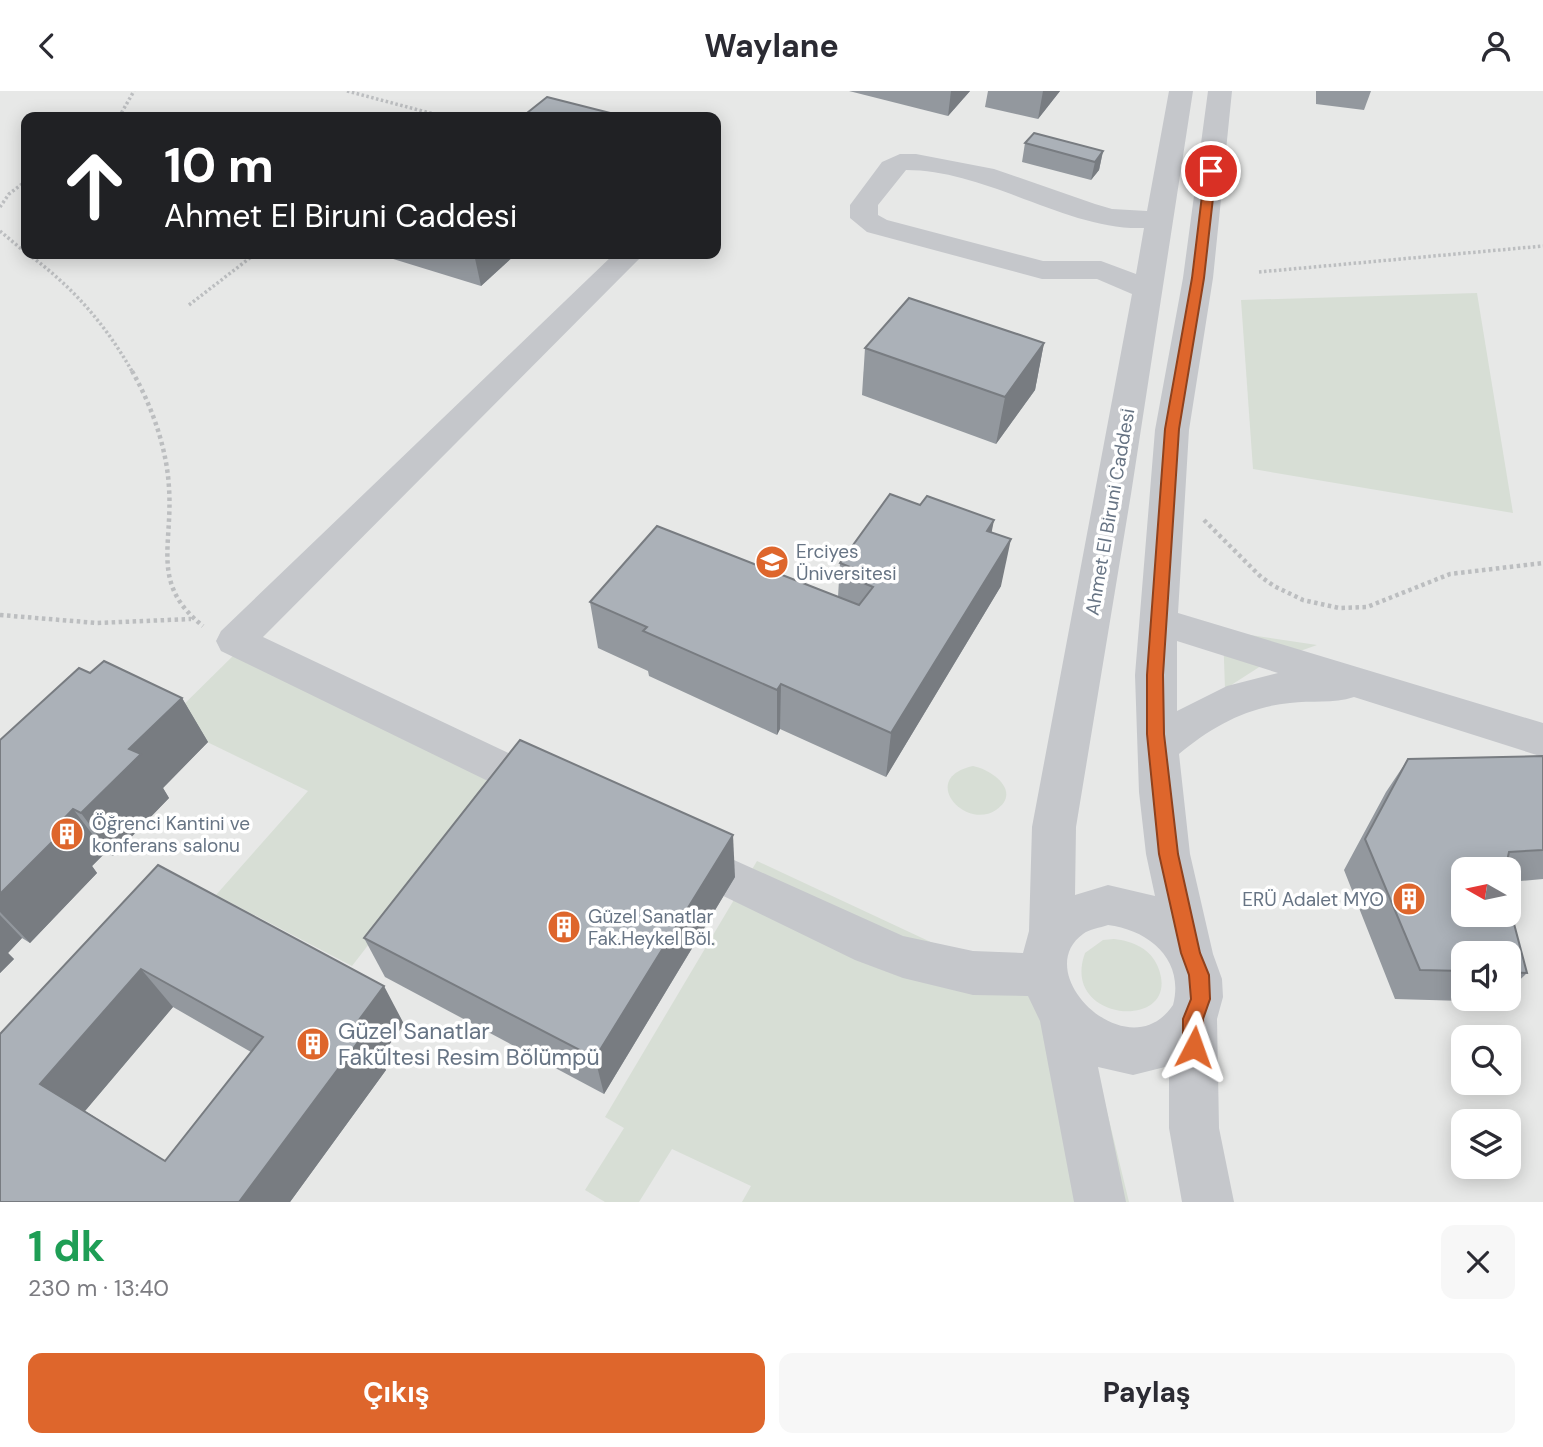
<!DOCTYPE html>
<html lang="tr">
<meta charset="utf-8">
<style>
:root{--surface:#fff;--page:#f7f7f7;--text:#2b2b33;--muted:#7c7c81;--accent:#de662c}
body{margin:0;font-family:"DM Sans",sans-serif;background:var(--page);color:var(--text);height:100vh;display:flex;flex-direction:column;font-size:26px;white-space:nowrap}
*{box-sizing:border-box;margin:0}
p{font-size:23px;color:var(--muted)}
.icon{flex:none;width:38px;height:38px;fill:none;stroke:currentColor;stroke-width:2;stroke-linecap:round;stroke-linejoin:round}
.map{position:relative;height:1111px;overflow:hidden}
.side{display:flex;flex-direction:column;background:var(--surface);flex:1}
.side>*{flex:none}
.guide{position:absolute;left:21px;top:21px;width:700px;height:147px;border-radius:14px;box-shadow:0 4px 18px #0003;background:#202124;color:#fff;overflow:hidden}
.needle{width:46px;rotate:279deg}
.tools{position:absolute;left:1451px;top:766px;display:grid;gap:14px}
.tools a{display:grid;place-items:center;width:70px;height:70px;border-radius:14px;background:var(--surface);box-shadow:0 4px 18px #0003;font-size:35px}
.pin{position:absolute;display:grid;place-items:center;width:60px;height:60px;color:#fff;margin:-30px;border:4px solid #fff;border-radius:50%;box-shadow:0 2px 7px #0007}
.me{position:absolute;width:77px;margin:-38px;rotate:4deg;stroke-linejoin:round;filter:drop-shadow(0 0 5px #0008)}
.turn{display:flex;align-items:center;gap:24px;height:147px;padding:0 28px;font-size:32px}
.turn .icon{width:91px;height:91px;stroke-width:2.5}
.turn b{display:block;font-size:49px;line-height:60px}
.round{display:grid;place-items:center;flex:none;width:74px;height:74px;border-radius:14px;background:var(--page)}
.headline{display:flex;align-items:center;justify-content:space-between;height:119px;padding:0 28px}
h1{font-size:42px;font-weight:700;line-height:52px;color:#1e9e55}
.button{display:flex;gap:14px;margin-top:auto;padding:14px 28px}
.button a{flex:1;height:80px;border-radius:14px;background:var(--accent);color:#fff;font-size:28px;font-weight:700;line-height:80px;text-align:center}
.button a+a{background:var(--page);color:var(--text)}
header{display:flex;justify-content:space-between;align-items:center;height:91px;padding:0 28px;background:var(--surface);font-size:32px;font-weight:700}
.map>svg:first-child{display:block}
</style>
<header><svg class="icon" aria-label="back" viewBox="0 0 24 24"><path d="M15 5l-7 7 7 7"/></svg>Waylane<svg class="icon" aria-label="person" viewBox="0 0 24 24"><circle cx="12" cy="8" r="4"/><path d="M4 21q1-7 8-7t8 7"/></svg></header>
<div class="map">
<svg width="1543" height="1111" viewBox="0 0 1543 1111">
<rect width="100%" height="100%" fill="#f7f7f4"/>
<path fill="#e7e8e7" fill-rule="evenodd" d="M0,0H1543V1111H0ZM26,26H716V163H26ZM1463,779H1508V824H1463ZM1463,863H1508V908H1463ZM1463,947H1508V992H1463ZM1463,1031H1508V1076H1463Z"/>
<g fill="#d7ded5">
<polygon points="1477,202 1513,422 1253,378 1241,209"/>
<polygon points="1223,540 1317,554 1264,573 1225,598"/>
<polygon points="240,558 505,677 352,875 216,804 308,700 166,631"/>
<path d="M973,675C993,679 1022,701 996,719C965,740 918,687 973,675Z"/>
<polygon points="757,770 1083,922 1129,1111 742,1111 751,1095 672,1058 639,1111 605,1111 585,1099 624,1037 605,1026"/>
<path d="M1114,848C1133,850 1151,858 1158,876C1184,941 1059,933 1085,862L1103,849Z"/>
</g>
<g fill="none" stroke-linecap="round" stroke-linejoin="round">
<g stroke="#bcbec0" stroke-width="3.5" stroke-dasharray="2.5 2.5" stroke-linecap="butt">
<polyline points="347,0 445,26"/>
<polyline points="233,24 240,26"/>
<polyline points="119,26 134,0"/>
<polyline points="0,116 9,103 26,90"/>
<polyline points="0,140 26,162"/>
<path d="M28,163C73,196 106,234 133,282"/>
<polyline points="1259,181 1543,155"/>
<polyline points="189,214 255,163"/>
</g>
<g stroke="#bcbec0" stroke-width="4.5" stroke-dasharray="3.5 3.5" stroke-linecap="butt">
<path d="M132,280C152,315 167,358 169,397C173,455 150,493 203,535"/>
<polyline points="1204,429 1261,486 1274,495 1303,509 1339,517 1367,516 1450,483 1543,472"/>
<polyline points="0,524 97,532 191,528"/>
</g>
<g fill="#c5c7cb" fill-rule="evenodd">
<path d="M1169,0H1193L1131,403L1076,736L1075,804L1108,794L1155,805L1146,763L1139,701L1135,584L1155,339L1183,187L1208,0H1232L1213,187L1189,339L1178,522L1543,632V666L1354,606C1333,613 1311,609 1290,612C1247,616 1211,636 1179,663L1190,763L1213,863L1222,888L1223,906L1217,928L1219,1037L1234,1111H1182L1169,1037V975L1133,984L1098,976L1126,1111H1074L1040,930L1028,905L973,904L903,887L855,869L670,779L663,766L670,753L685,747L903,845L973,860L1023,862L1029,840L1032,736L1132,203L1097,188H1042L867,141L850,127V114L882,71L900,63H916L994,78L1095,113L1112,118L1147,120ZM906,79C988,79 1068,140 1144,137L1136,183L1101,170H1043L887,129L878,124V114ZM1177,550L1278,582L1227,595L1177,620ZM1108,834C1149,839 1185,869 1173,914C1129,980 1028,883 1083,843C1089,838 1100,837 1108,834Z"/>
<polygon points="614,163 644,163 263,546 561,687 567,699 561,711 546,717 531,711 221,560 216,550 221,540"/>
</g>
</g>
<g fill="#93989e" fill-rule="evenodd">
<polygon points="849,0 970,0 948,25"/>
<polygon points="988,0 1060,0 1038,28 985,16"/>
<polygon points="1316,0 1371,0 1364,19 1316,13"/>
<polygon points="1025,52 1103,60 1099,79 1091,89 1022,71"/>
<polygon points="377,163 516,163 481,195"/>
<polygon points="1044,252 1035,299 996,353 862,304 865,257"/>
<polygon points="992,441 1001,495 886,686 780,638 777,644 649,585 648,580 598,557 590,511 838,506 840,472"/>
<polygon points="90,582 182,607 208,651 163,697 169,707 113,765 106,761 92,775 97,782 30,852 22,847 8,862 14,868 0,882 0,649"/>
<polygon points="1543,665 1543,788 1508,791 1508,779 1463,779 1527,882 1508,900 1508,863 1463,863 1463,908 1500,908 1498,911 1395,908 1344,779 1386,701 1408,668"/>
<path d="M158,774L404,933L379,968L386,979L290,1111H0ZM173,916L251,961L165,1070L85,1020Z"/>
<polygon points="735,786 604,1003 385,886 364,847"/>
</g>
<g fill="#787c81">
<polygon points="951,0 970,0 948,25"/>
<polygon points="1043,0 1060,0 1038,28"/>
<polygon points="1103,60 1099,79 1091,89 1095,71"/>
<polygon points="474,163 516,163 481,195"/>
<polygon points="1044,252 1035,299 996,353 1005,306"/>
<polygon points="994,429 985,476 987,440"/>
<polygon points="1011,448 1001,495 886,686 891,642"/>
<polygon points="781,593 780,638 777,644 777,599"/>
<polygon points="182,607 208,651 163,697 169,707 113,765 81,722 129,658"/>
<polygon points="73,718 106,761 92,775 97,782 30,852 0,821 0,803 56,736"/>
<polygon points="733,744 735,786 604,1003 595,967"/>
<polygon points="0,824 22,847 8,862 14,868 0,882"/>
<polygon points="141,878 173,916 79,1027 40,993"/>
<polygon points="384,895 404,933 379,968 386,979 290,1111 239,1111 353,937"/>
</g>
<g fill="#abb1b8" stroke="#787c81" stroke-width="2" fill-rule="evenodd">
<polygon points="547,6 626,26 522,26"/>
<polygon points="1034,42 1103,60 1095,71 1025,52"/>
<polygon points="909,207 1044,252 1005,306 865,257"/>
<polygon points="890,403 920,414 927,405 994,429 987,440 1011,448 891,642 781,593 777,599 643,540 647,536 590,511 657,435 859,514 873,496 859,490 865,482 840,472"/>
<polygon points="104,570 182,607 129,658 141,663 81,722 73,718 56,736 63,740 0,803 0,649 79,577 90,582"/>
<polygon points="520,649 733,744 595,967 364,847"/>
<polygon points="1543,665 1543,759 1509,761 1505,779 1463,779 1463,824 1508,824 1508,810 1527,882 1508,881 1508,863 1463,863 1463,880 1420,879 1365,748 1408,668"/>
<path d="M158,774L384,895L353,937L364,943L239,1111H0V943ZM141,878L263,946L165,1070L40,993Z"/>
</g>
<polygon fill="#de662c" stroke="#90421d" stroke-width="2" points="1211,77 1216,80 1204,187 1179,338 1163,584 1164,643 1178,763 1200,862 1209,884 1210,908 1203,928 1204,956 1201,962 1194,965 1186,962 1183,956 1183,928 1191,908 1189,884 1181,862 1159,763 1147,643 1147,584 1165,338 1192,187 1205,80"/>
<defs>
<symbol id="university-disc" viewBox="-11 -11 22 22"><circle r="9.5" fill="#de662c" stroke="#fff"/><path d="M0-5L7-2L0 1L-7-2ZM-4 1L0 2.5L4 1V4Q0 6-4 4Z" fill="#fff"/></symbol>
<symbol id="building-disc" viewBox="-11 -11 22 22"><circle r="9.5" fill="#de662c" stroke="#fff"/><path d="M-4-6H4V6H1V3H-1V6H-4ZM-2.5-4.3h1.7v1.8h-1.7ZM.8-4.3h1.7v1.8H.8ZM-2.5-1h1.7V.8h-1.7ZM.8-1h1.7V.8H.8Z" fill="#fff"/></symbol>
</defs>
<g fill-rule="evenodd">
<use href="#university-disc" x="753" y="452" width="38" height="38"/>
<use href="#building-disc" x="48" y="724" width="38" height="38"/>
<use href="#building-disc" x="1390" y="789" width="38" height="38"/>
<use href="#building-disc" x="545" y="817" width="38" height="38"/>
<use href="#building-disc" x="294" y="934" width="38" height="38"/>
</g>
<g text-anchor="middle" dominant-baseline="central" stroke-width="7" stroke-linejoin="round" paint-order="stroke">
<g font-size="19" fill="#677484" stroke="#fff">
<text transform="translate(1110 421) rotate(-80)">Ahmet El Biruni Caddesi</text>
</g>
<g font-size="19" fill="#677484" stroke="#fff" text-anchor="start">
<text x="796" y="460">Erciyes<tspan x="796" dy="22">Üniversitesi</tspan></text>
<text x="92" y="732">Öğrenci Kantini ve<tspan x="92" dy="22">konferans salonu</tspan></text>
<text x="1384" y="808" text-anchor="end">ERÜ Adalet MYO</text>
<text x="588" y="825">Güzel Sanatlar<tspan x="588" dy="22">Fak.Heykel Böl.</tspan></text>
</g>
<g font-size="23" fill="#677484" stroke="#fff" text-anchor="start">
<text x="338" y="940">Güzel Sanatlar<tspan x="338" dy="26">Fakültesi Resim Bölümpü</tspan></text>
</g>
</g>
</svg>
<div class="tools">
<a><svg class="needle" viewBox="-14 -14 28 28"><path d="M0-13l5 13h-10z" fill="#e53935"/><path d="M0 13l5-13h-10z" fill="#7c7c81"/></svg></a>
<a><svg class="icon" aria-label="sound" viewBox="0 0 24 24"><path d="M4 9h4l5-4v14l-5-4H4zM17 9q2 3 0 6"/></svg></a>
<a><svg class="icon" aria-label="search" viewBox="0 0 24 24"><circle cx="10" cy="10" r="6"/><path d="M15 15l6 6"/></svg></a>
<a><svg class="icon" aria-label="layers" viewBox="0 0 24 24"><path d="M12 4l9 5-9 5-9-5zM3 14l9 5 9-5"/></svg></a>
</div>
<div class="pin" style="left:1211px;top:80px;background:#d93025"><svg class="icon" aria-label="arrive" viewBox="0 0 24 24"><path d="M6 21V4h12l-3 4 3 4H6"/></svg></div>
<svg class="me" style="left:1194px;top:956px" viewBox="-20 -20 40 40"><path d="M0-17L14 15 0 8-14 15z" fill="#de662c" stroke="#fff" stroke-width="4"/></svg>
<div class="guide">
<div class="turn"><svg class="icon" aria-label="ahead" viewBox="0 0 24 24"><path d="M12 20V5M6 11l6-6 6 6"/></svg><div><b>10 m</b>Ahmet El Biruni Caddesi</div></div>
</div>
</div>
<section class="side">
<div class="headline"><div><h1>1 dk</h1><p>230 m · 13:40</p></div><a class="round"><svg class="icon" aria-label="close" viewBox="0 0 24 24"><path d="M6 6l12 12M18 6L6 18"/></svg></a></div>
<div class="button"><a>Çıkış</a><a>Paylaş</a></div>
</section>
